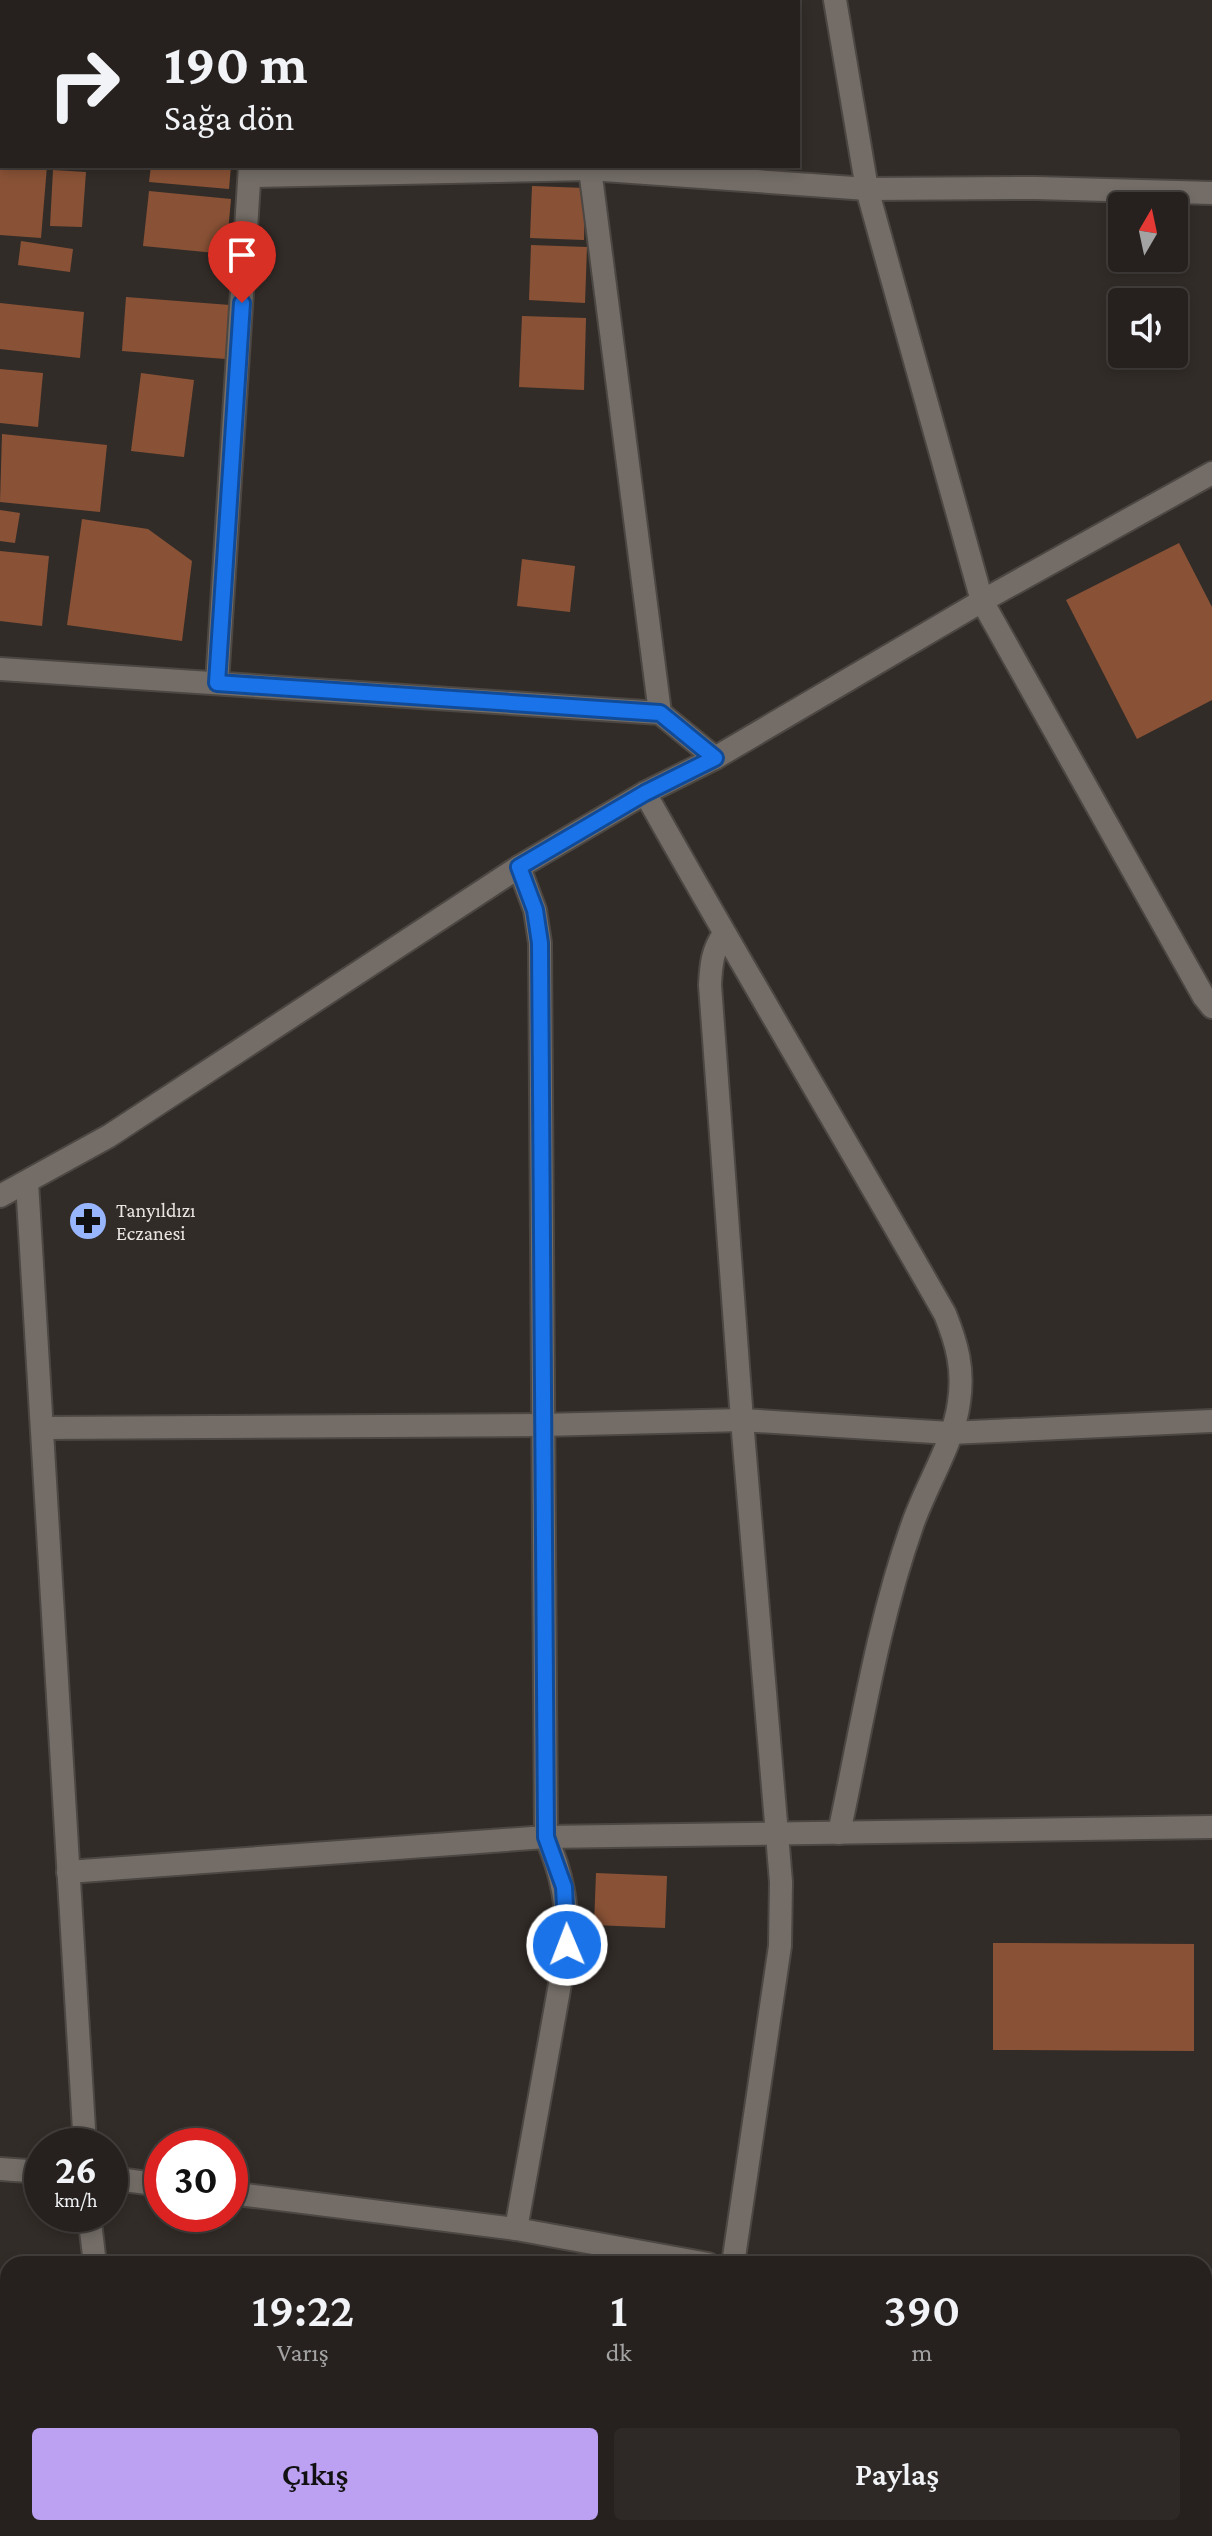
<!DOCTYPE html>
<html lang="tr">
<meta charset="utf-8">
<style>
:root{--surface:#26211e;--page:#2e2927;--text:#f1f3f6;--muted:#a4a3a4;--line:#423e3c;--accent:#bca0f2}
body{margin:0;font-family:"Crimson Pro",serif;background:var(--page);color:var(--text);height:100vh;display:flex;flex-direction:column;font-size:30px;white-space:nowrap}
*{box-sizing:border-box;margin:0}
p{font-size:26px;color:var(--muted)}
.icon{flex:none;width:44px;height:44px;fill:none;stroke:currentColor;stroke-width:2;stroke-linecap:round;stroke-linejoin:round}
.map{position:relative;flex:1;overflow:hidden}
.details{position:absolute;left:0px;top:2256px;width:1212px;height:280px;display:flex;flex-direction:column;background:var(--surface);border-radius:24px 24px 0 0;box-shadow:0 4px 12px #0003,0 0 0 2px var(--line)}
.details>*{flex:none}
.banner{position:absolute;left:0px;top:0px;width:800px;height:168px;box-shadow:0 4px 12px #0003,0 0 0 2px var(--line);background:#26211e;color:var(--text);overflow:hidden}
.needle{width:52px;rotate:9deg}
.fabs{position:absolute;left:1108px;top:192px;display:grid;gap:16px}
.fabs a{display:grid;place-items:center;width:80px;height:80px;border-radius:8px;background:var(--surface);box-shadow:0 4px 12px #0003,0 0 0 2px var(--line);font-size:40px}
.speed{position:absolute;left:24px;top:2128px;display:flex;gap:16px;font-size:40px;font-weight:700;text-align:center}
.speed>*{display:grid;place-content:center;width:104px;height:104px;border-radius:50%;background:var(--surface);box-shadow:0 4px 12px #0003,0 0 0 2px var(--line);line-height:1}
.speed small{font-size:20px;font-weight:400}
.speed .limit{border:12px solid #d22;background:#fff;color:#111}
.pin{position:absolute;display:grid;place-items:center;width:68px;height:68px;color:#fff;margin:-82px -34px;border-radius:50% 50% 50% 0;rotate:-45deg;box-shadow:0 0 8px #0007}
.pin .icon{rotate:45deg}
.me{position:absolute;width:88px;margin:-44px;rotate:359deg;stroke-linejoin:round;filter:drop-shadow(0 0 6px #0008)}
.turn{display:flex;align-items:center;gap:28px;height:168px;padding:0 32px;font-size:36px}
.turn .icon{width:104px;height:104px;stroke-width:2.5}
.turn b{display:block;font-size:56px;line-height:68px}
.eta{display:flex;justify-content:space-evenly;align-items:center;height:136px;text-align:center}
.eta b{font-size:48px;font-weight:600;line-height:56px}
.primary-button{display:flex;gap:16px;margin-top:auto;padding:16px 32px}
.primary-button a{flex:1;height:92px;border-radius:8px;background:var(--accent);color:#111;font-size:32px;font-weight:600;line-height:92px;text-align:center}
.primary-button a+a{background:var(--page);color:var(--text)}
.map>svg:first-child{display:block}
</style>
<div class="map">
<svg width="1212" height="2536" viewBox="0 0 1212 2536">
<rect width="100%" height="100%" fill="#322c28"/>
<g fill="#895236">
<polygon points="0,166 47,166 41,238 0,235"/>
<polygon points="151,166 231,166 229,189 149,182"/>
<polygon points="53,170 86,172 82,227 50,226"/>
<polygon points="532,186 585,188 584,240 530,238"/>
<polygon points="149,191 231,199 226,254 143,246"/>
<polygon points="21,241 73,249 70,272 18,265"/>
<polygon points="531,245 587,247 585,303 529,300"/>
<polygon points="126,297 230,305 226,359 122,351"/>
<polygon points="0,303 84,312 80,358 0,349"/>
<polygon points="522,316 586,318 584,390 519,387"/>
<polygon points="0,369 43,373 38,427 0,423"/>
<polygon points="141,373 194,380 184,457 131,451"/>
<polygon points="2,434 107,445 100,512 0,502"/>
<polygon points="0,510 20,513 15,543 0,541"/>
<polygon points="82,519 148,529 192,561 182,641 67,625"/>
<polygon points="1179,543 1212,607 1212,700 1137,739 1066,600"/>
<polygon points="0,551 49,556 42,626 0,621"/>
<polygon points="522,559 575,566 570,612 517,606"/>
<polygon points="596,1873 667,1876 665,1928 594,1925"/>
<polygon points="993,1943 1194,1944 1194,2051 993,2050"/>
<rect x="455" y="2528" width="67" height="8"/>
<polygon points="598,2528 659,2528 659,2536 597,2536"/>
</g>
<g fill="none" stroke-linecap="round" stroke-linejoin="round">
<defs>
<g id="minor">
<polyline points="237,0 237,2"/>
<polyline points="835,0 867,189 982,601 1204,997 1212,1007"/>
<polyline points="0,88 2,88"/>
<polyline points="590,169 660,713"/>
<polyline points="250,176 590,169 867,189 1036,188 1212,193"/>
<polyline points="0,669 660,713 715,758"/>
<polyline points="217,683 250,166"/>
<path d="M645,793C743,968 846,1140 945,1314C957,1344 964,1369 959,1402C954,1443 925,1487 912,1526C877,1625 861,1731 839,1833"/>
<path d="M724,934C712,950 711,966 710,985L742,1420L781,1882L780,1946L733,2264"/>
<polyline points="27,1182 85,2146"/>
<polyline points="0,1196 109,1136 519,867 645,793 715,758 982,601 1212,473"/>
<polyline points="42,1428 542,1425 742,1420 950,1433 1212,1421"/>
<polyline points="68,1872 546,1837 1212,1827"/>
<polyline points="0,2169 42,2172"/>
<polyline points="110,2178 162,2185"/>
<polyline points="230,2193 516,2229 708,2264"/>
<polyline points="89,2214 95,2264"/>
<path d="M516,2229L567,1945C568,1906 562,1873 546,1837L540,943L535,910L519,867"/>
<polyline points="1207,2360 1212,2339"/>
<polyline points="0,2454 8,2453"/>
<polyline points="152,2528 155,2536"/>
<polyline points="676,2536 677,2528"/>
</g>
</defs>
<use href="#minor" stroke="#4c4742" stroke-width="26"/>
<use href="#minor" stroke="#746d67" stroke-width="22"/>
</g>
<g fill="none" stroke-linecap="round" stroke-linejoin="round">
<defs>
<polyline id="route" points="242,303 217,683 660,713 715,758 645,793 519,867 535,910 540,943 546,1837 564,1887 567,1945"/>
</defs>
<use href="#route" stroke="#114b97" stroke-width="20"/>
<use href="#route" stroke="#1a73e8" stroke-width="14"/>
</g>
<defs>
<symbol id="pharmacy-disc" viewBox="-11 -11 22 22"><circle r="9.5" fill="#97b6fd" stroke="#322c28"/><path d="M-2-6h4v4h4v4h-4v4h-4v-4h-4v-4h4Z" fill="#111"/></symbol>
</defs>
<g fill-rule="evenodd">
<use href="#pharmacy-disc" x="66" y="1199" width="44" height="44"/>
</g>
<g text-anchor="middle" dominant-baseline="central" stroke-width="8" stroke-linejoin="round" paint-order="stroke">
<g font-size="20" fill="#e9e5e2" stroke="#322c28" text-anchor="start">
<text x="116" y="1210">Tanyıldızı<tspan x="116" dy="23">Eczanesi</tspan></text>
</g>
</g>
</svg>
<div class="fabs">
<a><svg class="needle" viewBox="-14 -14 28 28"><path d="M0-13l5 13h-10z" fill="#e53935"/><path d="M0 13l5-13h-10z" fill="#a4a3a4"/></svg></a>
<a><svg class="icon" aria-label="sound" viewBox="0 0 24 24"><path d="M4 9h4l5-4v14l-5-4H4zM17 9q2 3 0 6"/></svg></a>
</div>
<div class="speed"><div>26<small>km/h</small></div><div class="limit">30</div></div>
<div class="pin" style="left:242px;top:303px;background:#d93025"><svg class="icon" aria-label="arrive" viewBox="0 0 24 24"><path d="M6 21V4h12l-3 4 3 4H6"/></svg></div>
<svg class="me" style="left:567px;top:1945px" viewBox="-20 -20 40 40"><circle r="17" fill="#1a73e8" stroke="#fff" stroke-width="3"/><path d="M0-11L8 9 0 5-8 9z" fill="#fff"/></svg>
<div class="banner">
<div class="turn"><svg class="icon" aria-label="right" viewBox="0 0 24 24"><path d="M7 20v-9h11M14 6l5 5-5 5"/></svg><div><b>190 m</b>Sağa dön</div></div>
</div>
<section class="details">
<div class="eta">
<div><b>19:22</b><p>Varış</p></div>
<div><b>1</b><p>dk</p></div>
<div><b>390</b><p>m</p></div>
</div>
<div class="primary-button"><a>Çıkış</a><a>Paylaş</a></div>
</section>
</div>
